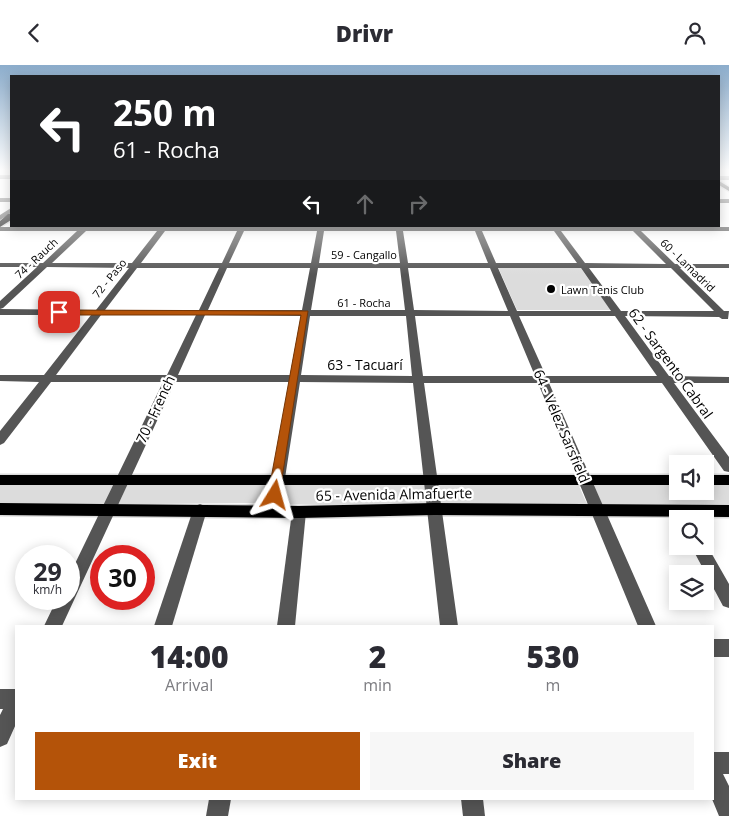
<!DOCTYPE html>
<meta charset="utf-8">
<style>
:root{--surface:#fff;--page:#f7f7f7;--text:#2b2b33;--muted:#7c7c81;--accent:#b45309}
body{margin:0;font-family:"Open Sans",sans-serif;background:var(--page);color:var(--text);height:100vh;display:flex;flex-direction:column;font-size:19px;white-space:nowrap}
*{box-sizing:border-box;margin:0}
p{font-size:16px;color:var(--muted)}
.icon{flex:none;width:28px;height:28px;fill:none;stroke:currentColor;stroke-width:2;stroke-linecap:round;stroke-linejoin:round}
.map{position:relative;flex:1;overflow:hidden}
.sheet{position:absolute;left:15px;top:560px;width:699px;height:175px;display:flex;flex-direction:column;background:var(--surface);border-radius:0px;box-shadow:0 2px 12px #0003}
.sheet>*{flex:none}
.guide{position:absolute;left:10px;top:10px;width:710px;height:152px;border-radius:0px;box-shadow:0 2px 12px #0003;background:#202124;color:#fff;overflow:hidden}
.tools{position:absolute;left:669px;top:390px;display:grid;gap:10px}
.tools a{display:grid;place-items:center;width:45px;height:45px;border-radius:0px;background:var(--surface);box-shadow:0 2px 12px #0003;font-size:25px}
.speed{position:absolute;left:15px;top:480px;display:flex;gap:10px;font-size:25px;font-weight:700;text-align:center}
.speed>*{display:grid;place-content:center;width:65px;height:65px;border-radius:50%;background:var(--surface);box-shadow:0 2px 12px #0003;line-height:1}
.speed small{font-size:12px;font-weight:400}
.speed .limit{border:8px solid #d22;background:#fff;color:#111}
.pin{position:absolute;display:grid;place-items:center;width:42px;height:42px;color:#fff;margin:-21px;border-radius:10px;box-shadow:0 2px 8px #0006}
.me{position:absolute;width:55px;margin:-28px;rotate:8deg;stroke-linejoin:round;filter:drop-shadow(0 0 4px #0008)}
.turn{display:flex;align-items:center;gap:18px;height:105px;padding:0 20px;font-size:22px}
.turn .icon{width:65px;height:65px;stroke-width:2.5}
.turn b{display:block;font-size:35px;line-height:42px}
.lanes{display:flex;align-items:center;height:48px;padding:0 20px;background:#0003;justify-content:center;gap:25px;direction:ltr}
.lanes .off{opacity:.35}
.eta{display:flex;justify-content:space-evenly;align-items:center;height:85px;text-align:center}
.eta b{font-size:30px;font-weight:800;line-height:35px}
.cta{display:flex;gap:10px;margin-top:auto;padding:10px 20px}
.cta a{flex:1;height:58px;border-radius:0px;background:var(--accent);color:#fff;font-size:20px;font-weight:800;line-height:58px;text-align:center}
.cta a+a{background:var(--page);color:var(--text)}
header{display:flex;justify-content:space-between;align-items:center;height:65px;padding:0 20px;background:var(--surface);font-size:22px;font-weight:800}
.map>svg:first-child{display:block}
</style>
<header><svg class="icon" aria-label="back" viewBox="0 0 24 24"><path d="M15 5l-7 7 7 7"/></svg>Drivr<svg class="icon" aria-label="person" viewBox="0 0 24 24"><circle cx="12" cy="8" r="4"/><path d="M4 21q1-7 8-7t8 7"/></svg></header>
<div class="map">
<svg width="729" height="751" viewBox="0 0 729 751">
<rect width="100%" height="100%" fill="#fff"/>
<g fill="#dcdcdc">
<polygon points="498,202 580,202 611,245 517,245"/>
<polygon points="0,420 113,420 105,438 0,438"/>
<polygon points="127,420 270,421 266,438 119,438"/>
<polygon points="438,420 579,421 587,439 441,438"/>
<polygon points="284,421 426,421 428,439 281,439"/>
<polygon points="594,421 677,421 678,426 705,426 705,421 729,421 729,439 602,439"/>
</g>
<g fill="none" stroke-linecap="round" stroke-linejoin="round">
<defs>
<g id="major">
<polygon points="719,116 729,122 729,126 719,120"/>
<rect x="0" y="410" width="678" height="10"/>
<rect x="705" y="410" width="24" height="10"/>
<polygon points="0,438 299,441 434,438 729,440 729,452 434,450 299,453 0,450"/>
</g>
<polygon id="highway" points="8,149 11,149 11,155 0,162 0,156"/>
</defs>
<use href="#major" stroke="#dbdbdb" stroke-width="3"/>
<use href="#highway" stroke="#dbdbdb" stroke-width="3"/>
<g fill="#555" fill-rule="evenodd">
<rect x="0" y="110" width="11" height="4"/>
<rect x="719" y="111" width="10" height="4"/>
<rect x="0" y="133" width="11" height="4"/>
<rect x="719" y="134" width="10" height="4"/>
<polygon points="11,143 11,148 0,155 0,150"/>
<path d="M0,162H729V166H641L675,199H729V203H680L724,246H729L728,254H722L719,252L625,251L669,311L729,312V318H674L729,392V407L724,406L662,318H549L656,561H638L538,318H424L458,561H440L413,318L300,317L280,445L278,449L273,451L268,449L266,445L289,317H175L62,561H44L57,534H69V511L163,317H51L4,378L0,380V366L39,317L0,316V310H44L91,250H0V244L96,245L129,203L47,202L3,243L0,244V236L37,202H0V198H43L77,166H0ZM86,166H157L132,198H52ZM165,166H237L222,198H141ZM244,166H317L311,198H229ZM324,166H396L400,198H319ZM403,166H475L488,198H408ZM482,166H554L577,198H496ZM561,166H633L666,199L585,198ZM137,203H219L199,245H105ZM227,203H310L302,245H208ZM318,203H400L405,245H311ZM408,203H490L508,246L414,245ZM498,203H581L611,246H517ZM589,203H671L714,246H621ZM101,250H196L167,310H56ZM205,250L301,251L290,310H178ZM310,251H406L412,311L301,310ZM415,251H510L535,311H423ZM519,251H615L657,311H546Z"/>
<polygon points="200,439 205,441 207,445 172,561 154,561 193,445 195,441"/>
<polygon points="299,441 304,443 306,447 295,561 277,561 292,447 294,443"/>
<polygon points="705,477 729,519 729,543 723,541 691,481 705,481"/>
<rect x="712" y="574" width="17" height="18"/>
<polygon points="0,624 16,624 16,659 7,679 0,682 0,650 3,644 0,644"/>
<polygon points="712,687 729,687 729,709 723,709 729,721 729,751 719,751 712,734"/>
<polygon points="209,734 231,734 228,751 206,751"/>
<polygon points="461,734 483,734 485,751 463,751"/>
</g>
<use href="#major" fill="#000" fill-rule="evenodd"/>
<use href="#highway" fill="#000" fill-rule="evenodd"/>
</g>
<linearGradient id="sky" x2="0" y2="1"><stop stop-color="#8cadcc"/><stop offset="0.5" stop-color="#fff"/><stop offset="1" stop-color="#fff" stop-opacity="0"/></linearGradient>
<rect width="729" height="210" fill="url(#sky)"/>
<polygon fill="#b45309" stroke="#753606" points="56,245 308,246 279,433 275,435 270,433 268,430 301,250 59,250 56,249"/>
<circle fill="#000" stroke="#fff" stroke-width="2" cx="551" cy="224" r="5"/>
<g text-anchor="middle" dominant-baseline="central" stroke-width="4.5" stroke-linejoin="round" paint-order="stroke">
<g font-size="11" fill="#000" stroke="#fff">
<text x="364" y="189">59 - Cangallo</text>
<text transform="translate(36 193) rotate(-43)">74 - Rauch</text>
<text transform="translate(688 200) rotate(44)">60 - Lamadrid</text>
<text transform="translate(109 213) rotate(-51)">72 - Paso</text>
<text x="364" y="237">61 - Rocha</text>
</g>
<g font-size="11" fill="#000" stroke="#fff" text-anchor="start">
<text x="561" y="224">Lawn Tenis Club</text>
</g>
<g font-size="14" fill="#000" stroke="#fff">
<text transform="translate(671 298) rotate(54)">62 - Sargento Cabral</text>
<text x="365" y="299">63 - Tacuarí</text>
<text transform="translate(155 344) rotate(-65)">70 - French</text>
<text transform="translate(562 361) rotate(67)">64 - Vélez Sarsfield</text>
<text transform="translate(394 429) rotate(-1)">65 - Avenida Almafuerte</text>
</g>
</g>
</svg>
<div class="tools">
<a><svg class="icon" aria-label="sound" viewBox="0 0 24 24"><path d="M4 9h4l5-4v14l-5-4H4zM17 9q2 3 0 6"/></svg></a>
<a><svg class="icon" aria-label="search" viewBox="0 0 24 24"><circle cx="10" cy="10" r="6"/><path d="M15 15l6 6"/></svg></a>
<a><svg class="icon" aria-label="layers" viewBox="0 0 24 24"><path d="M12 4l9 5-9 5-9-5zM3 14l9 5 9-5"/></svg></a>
</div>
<div class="speed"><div>29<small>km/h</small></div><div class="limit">30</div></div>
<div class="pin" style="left:59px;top:247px;background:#d93025"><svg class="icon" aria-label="arrive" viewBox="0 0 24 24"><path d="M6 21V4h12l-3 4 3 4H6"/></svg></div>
<svg class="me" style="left:275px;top:430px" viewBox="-20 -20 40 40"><path d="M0-17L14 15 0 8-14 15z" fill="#b45309" stroke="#fff" stroke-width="4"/></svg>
<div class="guide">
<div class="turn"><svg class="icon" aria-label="left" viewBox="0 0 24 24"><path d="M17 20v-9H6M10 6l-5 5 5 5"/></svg><div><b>250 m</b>61 - Rocha</div></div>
<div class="lanes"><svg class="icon" aria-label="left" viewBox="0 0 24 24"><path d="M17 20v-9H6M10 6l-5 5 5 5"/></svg><svg class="icon off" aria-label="ahead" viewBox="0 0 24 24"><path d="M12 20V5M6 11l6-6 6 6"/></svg><svg class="icon off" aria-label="right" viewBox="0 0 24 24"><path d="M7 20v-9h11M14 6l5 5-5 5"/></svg></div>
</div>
<section class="sheet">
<div class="eta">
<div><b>14:00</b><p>Arrival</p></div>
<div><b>2</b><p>min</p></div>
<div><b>530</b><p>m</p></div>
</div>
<div class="cta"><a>Exit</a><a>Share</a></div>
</section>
</div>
